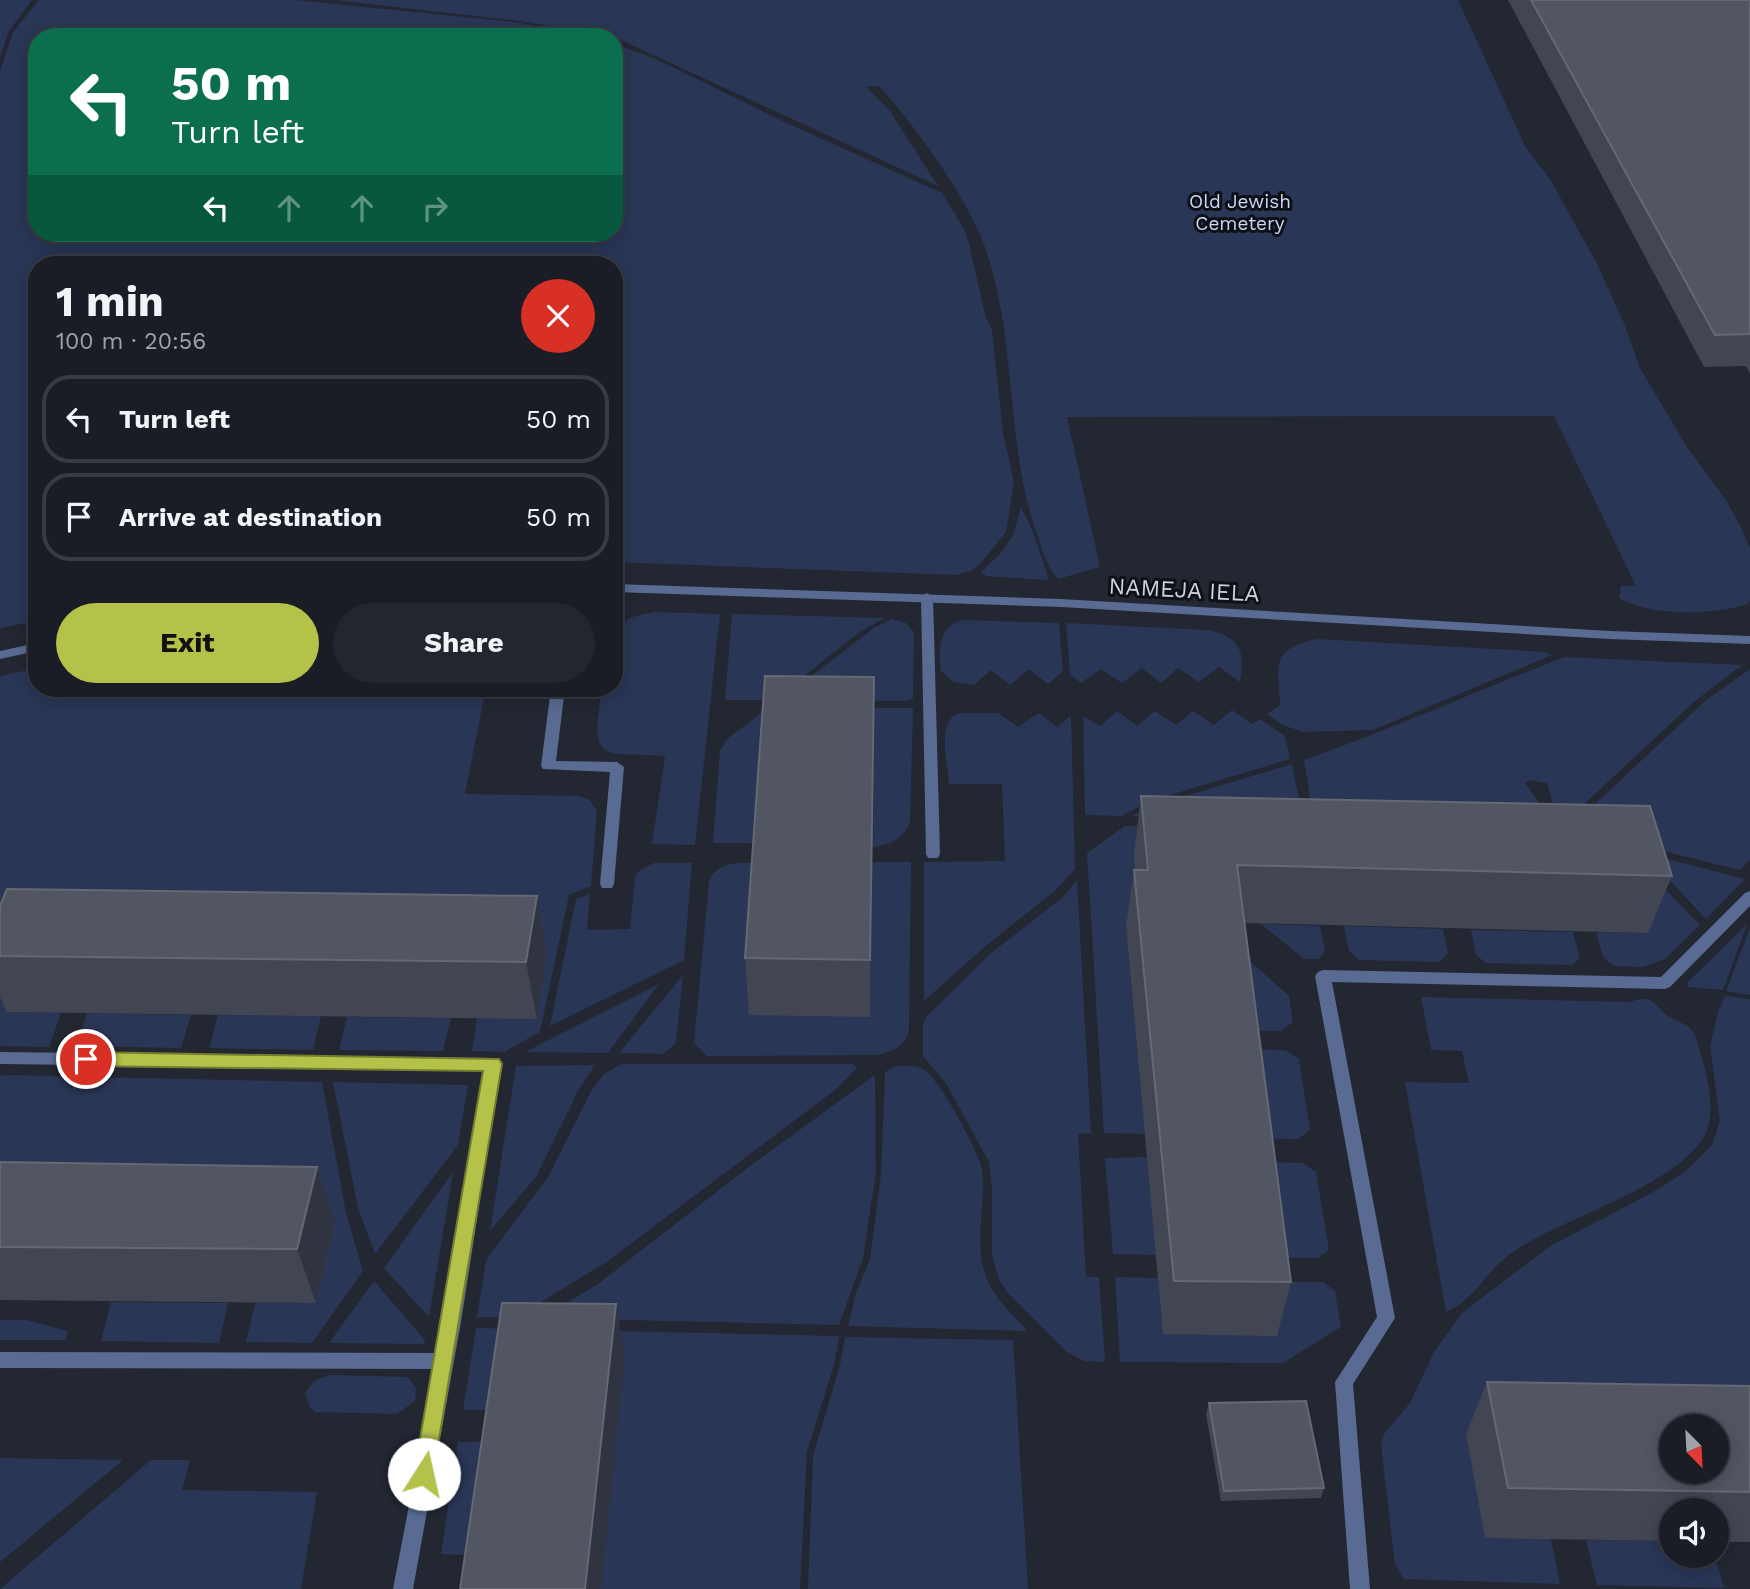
<!DOCTYPE html>
<meta charset="utf-8">
<style>
:root{--surface:#1a1d26;--page:#23262e;--text:#f1f3f6;--muted:#9fa2a7;--line:#383b43;--accent:#b4c24a}
body{margin:0;font-family:"Work Sans",sans-serif;background:var(--page);color:var(--text);height:100vh;display:flex;flex-direction:column;font-size:26px;white-space:nowrap}
*{box-sizing:border-box;margin:0}
p{font-size:23px;color:var(--muted)}
.icon{flex:none;width:38px;height:38px;fill:none;stroke:currentColor;stroke-width:2;stroke-linecap:round;stroke-linejoin:round}
.map{position:relative;flex:1;overflow:hidden}
.side{position:absolute;left:28px;top:256px;width:595px;height:441px;display:flex;flex-direction:column;background:var(--surface);border-radius:28px;box-shadow:0 4px 18px #0003,0 0 0 2px var(--line)}
.side>*{flex:none}
.banner{position:absolute;left:28px;top:28px;width:595px;height:214px;border-radius:28px;box-shadow:0 4px 18px #0003,0 0 0 2px var(--line);background:#0b6e4f;color:#fff;overflow:hidden}
.needle{width:46px;rotate:156deg}
.tools{position:absolute;left:1659px;top:1414px;display:grid;gap:14px}
.tools a{display:grid;place-items:center;width:70px;height:70px;border-radius:50%;background:var(--surface);box-shadow:0 4px 18px #0003,0 0 0 2px var(--line);font-size:35px}
.pin{position:absolute;display:grid;place-items:center;width:60px;height:60px;color:#fff;margin:-30px;border:4px solid #fff;border-radius:50%;box-shadow:0 2px 7px #0007}
.me{position:absolute;width:77px;margin:-38px;rotate:10deg;stroke-linejoin:round;filter:drop-shadow(0 0 5px #0008)}
.turn{display:flex;align-items:center;gap:24px;height:147px;padding:0 28px;font-size:32px}
.turn .icon{width:91px;height:91px;stroke-width:2.5}
.turn b{display:block;font-size:49px;line-height:60px}
.lanes{display:flex;align-items:center;height:66px;padding:0 28px;background:#0003;justify-content:center;gap:35px;direction:ltr}
.lanes .off{opacity:.35}
.round{display:grid;place-items:center;flex:none;width:74px;height:74px;border-radius:37px;background:var(--page)}
.headline{display:flex;align-items:center;justify-content:space-between;height:119px;padding:0 28px}
h1{font-size:42px;font-weight:700;line-height:52px}
.primary-button{display:flex;gap:14px;margin-top:auto;padding:14px 28px}
.primary-button a{flex:1;height:80px;border-radius:42px;background:var(--accent);color:#111;font-size:28px;font-weight:700;line-height:80px;text-align:center}
.primary-button a+a{background:var(--page);color:var(--text)}
ul{padding:0;list-style:none}
li{display:flex;align-items:center;gap:21px;height:88px;margin:0 14px 10px;padding:0 14px;border:4px solid var(--line);border-radius:28px}
li div{flex:1}
li b{display:block;font-size:26px}
li em{font-style:normal}
.map>svg:first-child{display:block}
</style>
<div class="map">
<svg width="1750" height="1589" viewBox="0 0 1750 1589">
<rect width="100%" height="100%" fill="#222732"/>
<g fill="#293655">
<polygon points="0,0 32,0 9,31 0,57"/>
<polygon points="39,0 295,0 515,22 596,37 37,37 37,233 614,233 614,43 658,60 778,119 942,193 964,229 970,247 985,315 992,330 1003,433 1014,482 1006,532 980,564 971,571 956,575 614,562 614,264 37,264 37,621 0,628 0,71 13,32"/>
<path d="M335,0H1458L1526,148L1550,179L1596,262L1624,323L1640,368L1687,447L1726,500L1740,526L1750,548V600L1748,604C1713,615 1651,617 1619,598L1621,586H1636L1554,416L1067,417L1100,567L1058,579C1046,565 1042,549 1036,532C1005,441 1017,341 986,250C968,198 916,127 879,86L866,87L890,111L938,186L614,37L519,21Z"/>
<polygon points="1021,507 1032,529 1049,579 1045,580 986,576 981,572 1000,554 1013,535"/>
<path d="M654,612L720,614L695,845L652,844L665,756C596,752 591,763 602,688H614V627L632,617Z"/>
<polygon points="732,614 885,618 861,631 789,688 765,700 725,700"/>
<polygon points="892,619 906,623 914,632 913,698 906,701 780,700 874,628"/>
<path d="M963,620L1059,623L1063,671L1048,684L1029,669L1010,685L991,670L974,685L953,682L941,671C938,650 939,625 963,620Z"/>
<path d="M1066,623L1209,630C1241,638 1245,651 1240,682L1219,667L1199,682L1178,668L1161,683L1142,668L1122,683L1101,669L1081,683L1070,674Z"/>
<path d="M1317,639L1546,652L1552,655L1373,730L1304,732L1282,725L1267,714L1280,705C1278,665 1270,649 1317,639Z"/>
<path d="M1564,657L1742,665L1695,701L1569,818L1558,822L1547,783L1529,780L1525,783L1546,812L1313,817L1304,760C1392,729 1477,691 1564,657Z"/>
<polygon points="37,668 37,688 486,688 465,794 580,796 589,800 597,810 591,886 569,895 540,1032 504,1052 472,1051 477,1018 7,1012 61,1013 49,1047 0,1046 0,676"/>
<polygon points="1750,669 1750,860 1740,870 1659,850 1578,820 1705,701"/>
<path d="M768,708H913L910,821C905,838 890,845 873,847L874,735L761,843H713L720,751L727,739Z"/>
<polygon points="1232,710 1252,724 1260,719 1285,736 1290,759 1150,801 1121,816 1085,815 1083,716 1100,726 1117,711 1137,726 1155,711 1176,725 1193,711 1214,725"/>
<path d="M961,713H998L1018,727L1039,713L1057,727L1071,716L1075,869L1056,890L988,944L924,1001V862L1005,861L1002,784H949C948,764 935,718 961,713Z"/>
<polygon points="1292,764 1303,819 1131,816 1152,806"/>
<polygon points="1125,826 1195,826 1140,927 1126,928 1145,1134 1104,1133 1087,853"/>
<polygon points="1581,836 1626,849 1700,925 1665,959 1643,967 1614,966 1603,957 1596,932 1648,933"/>
<polygon points="1644,853 1745,879 1706,919"/>
<path d="M872,862H911L909,1030C905,1047 892,1052 876,1055L707,1056L694,1043L709,881C719,860 739,863 760,863L869,1017Z"/>
<polygon points="654,863 692,863 684,960 550,1026 576,899 590,894 587,930 630,929 635,877 639,871"/>
<polygon points="1077,880 1091,1133 1078,1134 1086,1277 1099,1277 1105,1362 1084,1361 1067,1352 1008,1293 999,1280 992,1255 992,1190 989,1162 946,1083 923,1056 923,1024 927,1016 990,954 1063,897"/>
<polygon points="1261,924 1320,926 1325,951 1319,959 1304,959"/>
<polygon points="1747,924 1723,990 1688,987 1688,982"/>
<polygon points="1344,926 1443,929 1448,953 1440,962 1359,960 1349,951"/>
<polygon points="1750,928 1750,995 1726,991"/>
<polygon points="1471,930 1573,932 1580,958 1572,965 1486,963 1476,955"/>
<polygon points="1229,942 1289,996 1293,1022 1281,1031 1240,1031"/>
<polygon points="683,975 676,1043 663,1054 619,1053"/>
<polygon points="659,984 608,1053 525,1052"/>
<polygon points="1725,996 1750,999 1750,1438 1717,1426 1671,1426 1551,1539 1560,1584 1404,1579 1395,1565 1381,1445 1384,1434 1410,1403 1434,1352 1462,1313 1550,1246 1648,1195 1685,1172 1712,1145 1720,1121 1710,1046 1718,1012"/>
<path d="M1421,997L1630,1002C1658,992 1654,1010 1673,1019C1683,1024 1690,1025 1695,1035C1703,1061 1715,1098 1709,1124C1698,1176 1573,1216 1531,1241C1522,1246 1512,1252 1504,1259C1484,1276 1472,1301 1446,1312L1405,1082L1469,1083L1462,1051L1431,1050Z"/>
<polygon points="87,1013 191,1015 181,1048 76,1046"/>
<polygon points="218,1015 321,1016 313,1050 209,1048"/>
<polygon points="347,1017 451,1018 443,1051 339,1050"/>
<polygon points="1242,1049 1285,1050 1299,1059 1310,1130 1298,1139 1253,1138"/>
<polygon points="621,1064 853,1064 857,1068 835,1090 605,1263 516,1317 477,1317 486,1260 548,1177 591,1091 604,1074"/>
<polygon points="595,1065 578,1091 536,1177 490,1231 516,1066"/>
<path d="M897,1066C906,1066 915,1065 923,1069C938,1076 979,1152 982,1169C986,1202 975,1239 984,1271C991,1295 1011,1313 1028,1331L848,1326L856,1293L870,1259L881,1175L885,1072Z"/>
<polygon points="7,1075 322,1082 346,1213 363,1271 312,1343 246,1342 255,1303 316,1303 0,1216 0,1076"/>
<polygon points="875,1075 876,1173 863,1258 839,1325 541,1318 598,1284 750,1166"/>
<polygon points="333,1082 468,1085 458,1145 375,1254 358,1208"/>
<polygon points="1147,1157 1157,1255 1113,1254 1105,1158"/>
<polygon points="1255,1161 1303,1163 1316,1172 1329,1250 1318,1258 1267,1258"/>
<polygon points="453,1172 429,1317 384,1268"/>
<polygon points="1115,1277 1158,1278 1163,1334 1270,1282 1323,1282 1335,1291 1341,1327 1283,1363 1120,1362"/>
<polygon points="374,1281 425,1340 424,1344 329,1343"/>
<polygon points="111,1302 228,1303 219,1343 101,1341"/>
<polygon points="0,1320 26,1320 68,1331 66,1340 0,1340"/>
<polygon points="476,1328 839,1336 835,1361 807,1452 800,1589 601,1589 508,1410 463,1410"/>
<polygon points="845,1337 1013,1340 1028,1589 808,1589 813,1456 840,1365"/>
<polygon points="330,1375 408,1377 416,1388 415,1401 397,1414 315,1412 309,1406 305,1393 314,1381"/>
<polygon points="458,1442 503,1442 487,1556 441,1554"/>
<polygon points="0,1458 123,1460 0,1562"/>
<polygon points="151,1460 190,1460 182,1490 317,1492 301,1589 0,1589"/>
<polygon points="1586,1540 1671,1541 1671,1556 1715,1556 1724,1588 1597,1585"/>
</g>
<g fill="none" stroke-linecap="round" stroke-linejoin="round">
<g fill="#596b92" fill-rule="evenodd">
<polygon points="927,593 933,597 940,854 938,858 928,858 926,854 921,597"/>
<polygon points="551,688 565,688 556,761 617,762 624,767 614,884 612,888 602,888 600,884 610,772 543,769 541,766"/>
<polygon points="1750,891 1750,906 1670,987 1665,989 1332,982 1395,1318 1353,1384 1370,1589 1350,1589 1335,1382 1377,1317 1315,976 1318,972 1323,970 1661,977 1745,893"/>
<polygon points="0,1052 493,1058 499,1060 501,1064 461,1322 413,1589 393,1589 435,1369 0,1368 0,1352 438,1353 484,1070 0,1064"/>
</g>
<g fill="#596b92" fill-rule="evenodd">
<polygon points="614,584 1061,599 1610,631 1750,636 1750,644 1610,639 1061,607 614,592"/>
<polygon points="37,643 37,651 0,659 0,651"/>
</g>
</g>
<g fill="#424653">
<polygon points="1508,0 1750,0 1750,374 1746,366 1704,367"/>
<polygon points="874,677 870,1017 749,1015 745,958"/>
<polygon points="1141,796 1672,876 1648,933 1245,923 1291,1282 1277,1336 1163,1334 1126,927 1134,870 1135,870 1134,854"/>
<polygon points="537,896 547,954 537,1019 7,1012 0,997 0,906"/>
<polygon points="0,1162 335,1222 316,1303 0,1300"/>
<polygon points="1487,1382 1750,1386 1750,1542 1717,1542 1717,1510 1671,1510 1671,1541 1485,1538 1466,1434"/>
<polygon points="1209,1403 1324,1488 1321,1498 1221,1501 1206,1414"/>
</g>
<g fill="#2f3440">
<polygon points="874,677 874,735 870,1017 870,960"/>
<polygon points="537,896 547,954 537,1019 526,962"/>
<polygon points="317,1167 335,1222 316,1303 297,1249"/>
<polygon points="616,1304 625,1357 601,1589 585,1589"/>
</g>
<g fill="#515662" stroke="#646974" stroke-width="2" fill-rule="evenodd">
<polygon points="1531,0 1750,0 1750,334 1715,335"/>
<polygon points="765,676 874,677 870,960 745,958"/>
<polygon points="1141,796 1650,806 1672,876 1237,865 1291,1282 1174,1281 1134,870 1148,870"/>
<polygon points="7,889 537,896 526,962 0,956 0,906"/>
<polygon points="0,1162 317,1167 297,1249 0,1247"/>
<polygon points="502,1303 616,1304 585,1589 460,1589"/>
<path d="M1487,1382L1750,1386V1492L1508,1488ZM1671,1426H1717V1472H1671Z"/>
<polygon points="1306,1401 1324,1488 1224,1491 1209,1403"/>
</g>
<polygon fill="#b4c24a" stroke="#757e30" stroke-width="2" points="86,1052 499,1059 502,1064 432,1481 424,1483 417,1481 414,1474 483,1071 86,1066 80,1064 77,1059 80,1054"/>
<g text-anchor="middle" dominant-baseline="central" stroke-width="6" stroke-linejoin="round" paint-order="stroke">
<g font-size="19" fill="#cad9f9" stroke="#0d1015">
<text x="1240" y="201">Old Jewish<tspan x="1240" dy="22">Cemetery</tspan></text>
</g>
<g font-size="23" fill="#ced2da" stroke="#0d1015">
<text transform="translate(1184 590) rotate(3)">NAMEJA IELA</text>
</g>
</g>
</svg>
<div class="tools">
<a><svg class="needle" viewBox="-14 -14 28 28"><path d="M0-13l5 13h-10z" fill="#e53935"/><path d="M0 13l5-13h-10z" fill="#9fa2a7"/></svg></a>
<a><svg class="icon" aria-label="sound" viewBox="0 0 24 24"><path d="M4 9h4l5-4v14l-5-4H4zM17 9q2 3 0 6"/></svg></a>
</div>
<div class="pin" style="left:86px;top:1059px;background:#d93025"><svg class="icon" aria-label="arrive" viewBox="0 0 24 24"><path d="M6 21V4h12l-3 4 3 4H6"/></svg></div>
<svg class="me" style="left:424px;top:1474px" viewBox="-20 -20 40 40"><circle r="19" fill="#fff"/><path d="M0-13L10 11 0 6-10 11z" fill="#b4c24a"/></svg>
<div class="banner">
<div class="turn"><svg class="icon" aria-label="left" viewBox="0 0 24 24"><path d="M17 20v-9H6M10 6l-5 5 5 5"/></svg><div><b>50 m</b>Turn left</div></div>
<div class="lanes"><svg class="icon" aria-label="left" viewBox="0 0 24 24"><path d="M17 20v-9H6M10 6l-5 5 5 5"/></svg><svg class="icon off" aria-label="ahead" viewBox="0 0 24 24"><path d="M12 20V5M6 11l6-6 6 6"/></svg><svg class="icon off" aria-label="ahead" viewBox="0 0 24 24"><path d="M12 20V5M6 11l6-6 6 6"/></svg><svg class="icon off" aria-label="right" viewBox="0 0 24 24"><path d="M7 20v-9h11M14 6l5 5-5 5"/></svg></div>
</div>
<section class="side">
<div class="headline"><div><h1>1 min</h1><p>100 m · 20:56</p></div><a class="round" style="background:#d93025;color:#fff"><svg class="icon" aria-label="close" viewBox="0 0 24 24"><path d="M6 6l12 12M18 6L6 18"/></svg></a></div>
<ul>
<li><svg class="icon" aria-label="left" viewBox="0 0 24 24"><path d="M17 20v-9H6M10 6l-5 5 5 5"/></svg><div><b>Turn left</b></div><em>50 m</em></li>
<li><svg class="icon" aria-label="arrive" viewBox="0 0 24 24"><path d="M6 21V4h12l-3 4 3 4H6"/></svg><div><b>Arrive at destination</b></div><em>50 m</em></li>
</ul>
<div class="primary-button"><a>Exit</a><a>Share</a></div>
</section>
</div>
